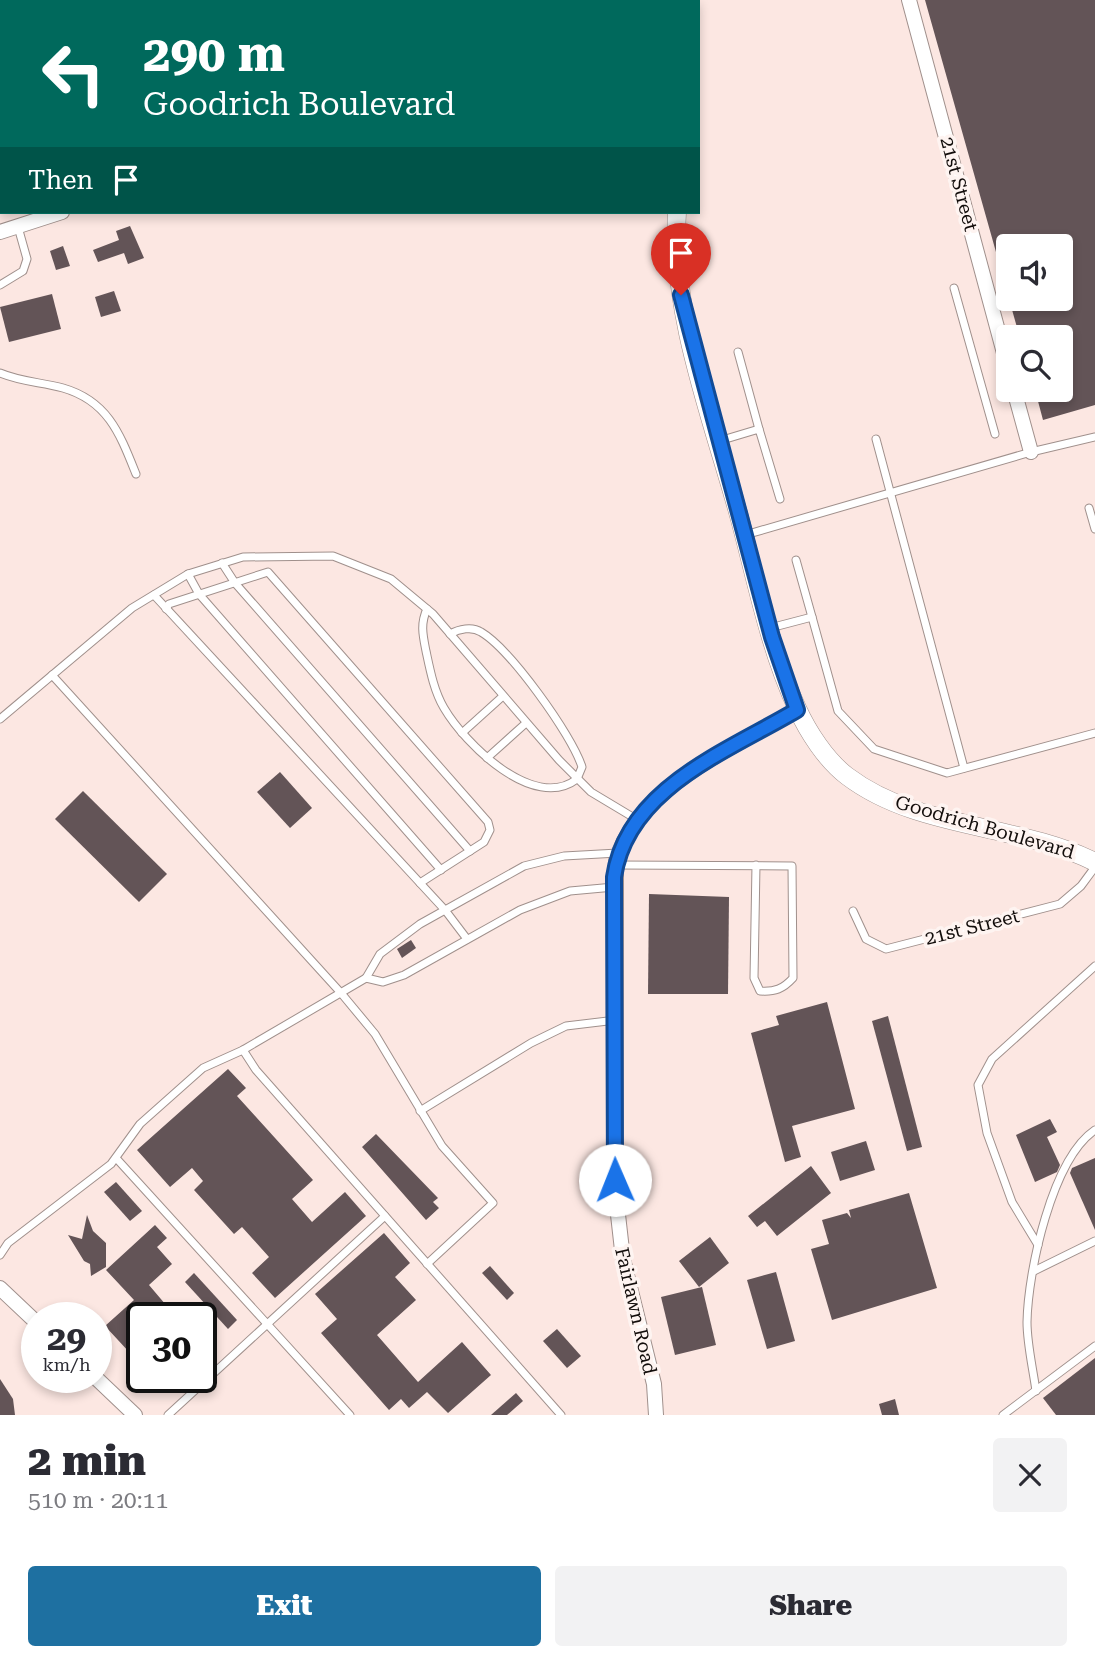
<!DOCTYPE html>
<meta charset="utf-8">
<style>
:root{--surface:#fff;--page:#f2f2f3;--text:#2b2b33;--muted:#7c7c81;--accent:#1e70a1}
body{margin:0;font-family:"Roboto Serif",serif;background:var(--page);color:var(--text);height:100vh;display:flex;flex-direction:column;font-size:26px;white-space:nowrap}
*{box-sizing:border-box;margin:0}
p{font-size:23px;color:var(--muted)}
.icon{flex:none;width:38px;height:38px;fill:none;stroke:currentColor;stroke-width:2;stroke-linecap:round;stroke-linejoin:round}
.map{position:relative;height:1415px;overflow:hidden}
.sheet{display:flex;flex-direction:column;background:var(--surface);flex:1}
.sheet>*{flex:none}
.banner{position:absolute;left:0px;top:0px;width:700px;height:214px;box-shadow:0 4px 10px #0003;background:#00695c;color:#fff;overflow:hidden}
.tools{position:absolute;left:996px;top:234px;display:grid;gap:14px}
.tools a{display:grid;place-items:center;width:77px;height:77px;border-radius:7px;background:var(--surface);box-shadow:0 4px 10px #0003;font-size:35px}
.speed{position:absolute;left:21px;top:1302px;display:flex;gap:14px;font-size:35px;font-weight:700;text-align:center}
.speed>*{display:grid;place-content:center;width:91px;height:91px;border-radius:50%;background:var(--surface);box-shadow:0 4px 10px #0003;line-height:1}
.speed small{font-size:18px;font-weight:400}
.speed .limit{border:4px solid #111;border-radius:10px;background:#fff;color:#111}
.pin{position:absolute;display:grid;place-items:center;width:60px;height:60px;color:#fff;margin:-72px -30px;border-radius:50% 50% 50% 0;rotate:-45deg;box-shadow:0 0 7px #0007}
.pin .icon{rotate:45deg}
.me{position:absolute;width:77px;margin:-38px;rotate:359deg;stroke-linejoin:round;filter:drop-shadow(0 0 5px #0008)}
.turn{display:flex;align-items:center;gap:24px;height:147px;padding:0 28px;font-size:32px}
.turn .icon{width:91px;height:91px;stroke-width:2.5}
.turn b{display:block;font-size:49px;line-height:60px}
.then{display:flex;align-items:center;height:66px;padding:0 28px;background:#0003;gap:14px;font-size:26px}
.round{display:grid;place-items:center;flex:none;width:74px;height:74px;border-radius:7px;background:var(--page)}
.head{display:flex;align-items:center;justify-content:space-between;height:119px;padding:0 28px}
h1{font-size:42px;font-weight:800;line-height:52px}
.primary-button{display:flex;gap:14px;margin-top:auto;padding:14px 28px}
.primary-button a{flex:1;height:80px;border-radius:7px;background:var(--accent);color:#fff;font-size:28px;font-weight:800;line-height:80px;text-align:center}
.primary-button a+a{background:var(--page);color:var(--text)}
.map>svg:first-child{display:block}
</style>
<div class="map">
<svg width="1095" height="1415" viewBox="0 0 1095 1415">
<rect width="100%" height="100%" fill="#fef4f1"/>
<path fill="#fce7e2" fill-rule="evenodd" d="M0,0H1095V1415H0ZM2,2H698V212H2ZM1008,247H1060V299H1008ZM1008,338H1060V390H1008ZM37,1318H96V1377H37ZM142,1318H201V1377H142Z"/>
<g fill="#635457">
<polygon points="925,0 1095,0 1095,405 1043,420 1035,390 1060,390 1060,338 1020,338 1009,299 1060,299 1060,247 1008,247 1008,284 1005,284"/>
<polygon points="130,226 144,258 128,264 124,253 98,262 93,250 119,240 116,231"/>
<polygon points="63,246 70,266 56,270 50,251"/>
<polygon points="114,291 121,311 101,317 95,297"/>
<polygon points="52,294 61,329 9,342 0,307"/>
<polygon points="280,772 312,808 290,828 257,792"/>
<polygon points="83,791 167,874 139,902 55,819"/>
<polygon points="649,894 729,897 728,994 648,994"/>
<polygon points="411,940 416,948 402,958 397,949"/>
<polygon points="827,1002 855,1109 792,1126 801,1157 785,1162 751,1033 779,1025 776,1016"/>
<polygon points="888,1016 922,1147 907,1151 872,1021"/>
<polygon points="228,1069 246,1088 237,1096 313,1180 292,1199 312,1222 345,1192 366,1216 275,1298 252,1273 269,1257 242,1227 234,1234 194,1190 203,1181 192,1168 170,1187 137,1150"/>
<polygon points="1050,1119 1057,1132 1047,1137 1060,1165 1057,1172 1035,1182 1016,1135"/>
<polygon points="376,1134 438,1198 433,1202 439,1208 426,1220 362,1147"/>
<polygon points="866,1141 875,1170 840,1181 831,1152"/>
<polygon points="1095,1158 1095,1230 1070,1173 1072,1168"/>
<polygon points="811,1166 831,1193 777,1236 765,1221 757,1227 748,1216"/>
<polygon points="116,1182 142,1211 130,1221 104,1192"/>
<polygon points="909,1193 937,1288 832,1320 811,1249 829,1244 822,1220 847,1213 851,1218 849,1210"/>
<polygon points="87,1215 93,1231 106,1243 106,1267 91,1276 90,1264 84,1261 68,1235 82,1239"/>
<polygon points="155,1225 167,1238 157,1247 172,1264 149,1285 177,1318 142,1318 142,1343 130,1353 105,1326 134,1300 106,1270"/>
<polygon points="384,1233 410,1263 395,1277 416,1300 377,1335 418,1382 462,1342 491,1375 448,1413 427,1392 409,1408 401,1399 389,1410 321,1333 337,1319 315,1294"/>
<polygon points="710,1237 729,1263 699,1287 679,1261"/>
<polygon points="490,1266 514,1293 507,1300 482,1273"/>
<polygon points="776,1272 795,1341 767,1349 747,1280"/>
<polygon points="194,1273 237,1320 228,1329 185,1282"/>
<polygon points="702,1287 716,1345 675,1355 661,1297"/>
<polygon points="557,1329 581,1356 567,1368 543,1341"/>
<polygon points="1095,1358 1095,1415 1056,1415 1043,1398"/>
<polygon points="0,1379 13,1399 15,1415 0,1415"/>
<polygon points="516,1393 523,1401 507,1415 491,1415"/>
<polygon points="895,1399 899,1415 882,1415 879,1404"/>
</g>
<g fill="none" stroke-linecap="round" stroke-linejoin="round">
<defs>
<g id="service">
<polyline points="0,285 23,271 27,259 18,227"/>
<polyline points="954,288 995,434"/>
<polyline points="738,352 759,429"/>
<path d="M0,373C21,382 41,382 63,388C108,401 120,434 136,474"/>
<polyline points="876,439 964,768"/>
<polyline points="719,441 759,429 780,499"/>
<polyline points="1089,508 1095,529"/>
<polyline points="745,535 1031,452 1095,437"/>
<polyline points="796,560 812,617"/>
<polyline points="222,563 235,583 470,851"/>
<polyline points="188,574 199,594 441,870"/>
<polyline points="154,595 445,910 467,939"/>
<polyline points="166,609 169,604 268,572 488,822 490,830 484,842 420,883"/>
<path d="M427,609C420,624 423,636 426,651C430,670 434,691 444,708C465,744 534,812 577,779L582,767C572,735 510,649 481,632C472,626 459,629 450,634"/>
<polyline points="770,628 812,617 838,711 874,749 947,773 1095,733"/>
<polyline points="52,675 341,993 375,1034 442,1146 493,1203 427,1264"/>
<polyline points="0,719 132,608 188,574 243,557 333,556 391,579 433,614 559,760 591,792 636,819"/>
<polyline points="462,733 503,696"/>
<polyline points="487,758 526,723"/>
<path d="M617,865L792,866L793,978C783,989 775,992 760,991L754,978L756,865"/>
<polyline points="614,887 570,891 520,910 404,975 383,982 366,978 380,954 420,924 524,866 564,856 618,853"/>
<polyline points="853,911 866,939 886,949 1060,904 1081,886 1095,867"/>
<polyline points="243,1050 256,1070 561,1415"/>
<polyline points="420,1111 531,1043 566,1026 616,1020"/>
<polyline points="116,1158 350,1415"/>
<polyline points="1038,1245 1012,1202 987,1133 978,1085 992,1059 1095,966"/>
<polyline points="0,1255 8,1243 111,1164 140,1124 203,1068 243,1050 366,978"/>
<polyline points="1034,1271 1095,1241"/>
<path d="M1036,1391C1033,1369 1027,1344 1027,1322C1028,1271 1052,1159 1095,1130"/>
<polyline points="168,1415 385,1216"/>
<polyline points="1003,1415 1095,1346"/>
</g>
<g id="minor">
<polyline points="909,0 1008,368"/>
<polyline points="0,232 62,212"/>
<polyline points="1014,390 1031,452"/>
<polyline points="0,1288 37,1323"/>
<polyline points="95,1377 135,1415"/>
<path d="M656,1415L654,1384L623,1259L616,1197V861C639,785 734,748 797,710"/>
</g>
<g id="tertiary">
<polyline points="681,0 682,2"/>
<path d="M677,212C671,315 712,418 739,516C756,579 769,648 797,708C808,732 826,760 847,776C918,830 1017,823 1095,862"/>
</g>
</defs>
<use href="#service" stroke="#a0908c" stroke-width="9"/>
<use href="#minor" stroke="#a0908c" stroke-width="16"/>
<use href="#tertiary" stroke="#a0908c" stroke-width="19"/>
<use href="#service" stroke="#fff" stroke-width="7"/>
<use href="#minor" stroke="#fff" stroke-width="14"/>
<use href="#tertiary" stroke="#fff" stroke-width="18"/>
</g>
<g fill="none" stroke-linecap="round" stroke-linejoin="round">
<defs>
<path id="route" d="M615,1180L614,877C627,788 728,751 797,710L772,637L681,295"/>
</defs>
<use href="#route" stroke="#114b97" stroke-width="18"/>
<use href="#route" stroke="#1a73e8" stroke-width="12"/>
</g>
<g text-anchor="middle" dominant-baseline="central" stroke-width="7" stroke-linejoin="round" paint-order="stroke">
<g font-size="19" fill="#120d0b" stroke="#fef4f1">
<text transform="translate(959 184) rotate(75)">21st Street</text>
<text transform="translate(985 827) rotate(16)">Goodrich Boulevard</text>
<text transform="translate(972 927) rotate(-14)">21st Street</text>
<text transform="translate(636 1311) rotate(77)">Fairlawn Road</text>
</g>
</g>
</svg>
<div class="tools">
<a><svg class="icon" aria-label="sound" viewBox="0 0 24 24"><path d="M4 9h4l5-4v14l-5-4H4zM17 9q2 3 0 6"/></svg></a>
<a><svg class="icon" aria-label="search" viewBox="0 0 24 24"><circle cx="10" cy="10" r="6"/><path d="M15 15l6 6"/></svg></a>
</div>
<div class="speed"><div>29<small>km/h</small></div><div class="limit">30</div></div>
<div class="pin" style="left:681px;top:295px;background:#d93025"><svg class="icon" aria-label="arrive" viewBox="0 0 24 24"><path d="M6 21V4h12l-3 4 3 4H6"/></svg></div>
<svg class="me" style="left:615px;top:1180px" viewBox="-20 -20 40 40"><circle r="19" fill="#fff"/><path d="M0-13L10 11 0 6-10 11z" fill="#1a73e8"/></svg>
<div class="banner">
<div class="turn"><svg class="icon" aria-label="left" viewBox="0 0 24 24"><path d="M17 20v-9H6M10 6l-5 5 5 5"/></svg><div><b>290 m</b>Goodrich Boulevard</div></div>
<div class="then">Then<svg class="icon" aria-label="arrive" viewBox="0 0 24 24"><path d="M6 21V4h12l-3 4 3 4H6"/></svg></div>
</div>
</div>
<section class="sheet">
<div class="head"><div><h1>2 min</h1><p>510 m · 20:11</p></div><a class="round"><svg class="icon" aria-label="close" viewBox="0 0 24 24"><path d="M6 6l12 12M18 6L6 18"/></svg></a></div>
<div class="primary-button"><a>Exit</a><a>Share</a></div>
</section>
